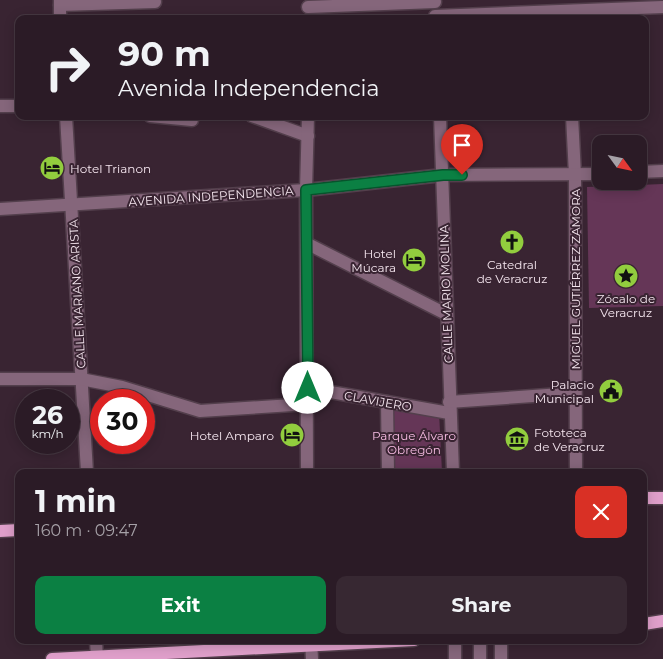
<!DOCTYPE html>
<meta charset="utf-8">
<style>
:root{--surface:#2b1b26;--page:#372832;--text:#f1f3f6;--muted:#a6a1a7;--line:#473943;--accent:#0b8043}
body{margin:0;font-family:Montserrat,sans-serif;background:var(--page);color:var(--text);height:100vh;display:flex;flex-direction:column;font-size:19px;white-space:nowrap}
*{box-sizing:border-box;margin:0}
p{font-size:16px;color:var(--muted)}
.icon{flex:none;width:28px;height:28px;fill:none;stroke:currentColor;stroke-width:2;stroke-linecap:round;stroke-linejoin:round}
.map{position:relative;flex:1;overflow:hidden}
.sheet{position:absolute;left:15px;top:469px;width:632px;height:175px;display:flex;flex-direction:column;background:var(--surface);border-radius:10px;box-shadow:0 2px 12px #0003,0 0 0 1px var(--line)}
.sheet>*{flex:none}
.top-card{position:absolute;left:15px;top:15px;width:634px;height:105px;border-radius:10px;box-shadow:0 2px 12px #0003,0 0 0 1px var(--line);background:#2b1b26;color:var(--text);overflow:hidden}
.needle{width:32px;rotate:123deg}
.fabs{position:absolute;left:592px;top:135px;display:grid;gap:10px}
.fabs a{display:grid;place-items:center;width:55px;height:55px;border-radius:10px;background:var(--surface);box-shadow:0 2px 12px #0003,0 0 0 1px var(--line);font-size:25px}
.speed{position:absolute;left:15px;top:389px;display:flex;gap:10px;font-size:25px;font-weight:700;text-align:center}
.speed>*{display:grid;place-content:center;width:65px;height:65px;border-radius:50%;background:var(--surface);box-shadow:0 2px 12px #0003,0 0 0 1px var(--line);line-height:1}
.speed small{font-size:12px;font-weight:400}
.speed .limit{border:8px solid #d22;background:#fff;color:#111}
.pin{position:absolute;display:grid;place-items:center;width:42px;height:42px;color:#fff;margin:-51px -21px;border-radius:50% 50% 50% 0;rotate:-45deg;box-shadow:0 0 5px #0007}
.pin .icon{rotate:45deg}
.me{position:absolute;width:55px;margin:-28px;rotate:0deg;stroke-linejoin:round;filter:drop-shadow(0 0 4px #0008)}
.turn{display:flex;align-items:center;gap:18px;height:105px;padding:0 20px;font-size:22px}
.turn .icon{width:65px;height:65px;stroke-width:2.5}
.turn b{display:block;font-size:35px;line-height:42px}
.round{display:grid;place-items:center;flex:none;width:52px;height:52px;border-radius:10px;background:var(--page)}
.summary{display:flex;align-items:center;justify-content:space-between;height:85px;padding:0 20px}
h1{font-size:30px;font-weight:700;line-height:38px}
.action{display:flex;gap:10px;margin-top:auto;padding:10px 20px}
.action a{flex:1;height:58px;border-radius:10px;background:var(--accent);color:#fff;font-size:20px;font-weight:700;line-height:58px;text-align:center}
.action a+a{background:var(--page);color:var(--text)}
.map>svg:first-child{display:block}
</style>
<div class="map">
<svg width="663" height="659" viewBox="0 0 663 659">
<rect width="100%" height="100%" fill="#392432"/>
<g fill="#653657">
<polygon points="663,184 663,306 589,308 587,187"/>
<polygon points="387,402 439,412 442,472 388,472"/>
</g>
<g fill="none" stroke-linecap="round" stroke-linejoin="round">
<defs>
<g id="minor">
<polyline points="60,0 60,19"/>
<polyline points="60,5 155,2"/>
<polyline points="308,7 435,2"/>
<polyline points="435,16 663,7"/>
<polyline points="0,106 19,106"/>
<polyline points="66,116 87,472"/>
<polyline points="150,116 192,120"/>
<polyline points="252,116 308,136"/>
<polyline points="440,116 453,472"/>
<polyline points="572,116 575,175 576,472"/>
<polyline points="639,172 663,171"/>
<polyline points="0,209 306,190 443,175 601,174"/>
<polyline points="308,244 446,314"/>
<polyline points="0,379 81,379 122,387 200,411 308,404"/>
<polyline points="308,388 449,413"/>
<polyline points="387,402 388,472"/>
<polyline points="449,402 575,393"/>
<polyline points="307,472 306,190 308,116"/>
<polyline points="96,640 97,659"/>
<polyline points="311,640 312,659"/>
<polyline points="455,640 455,659"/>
<polyline points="480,659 480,640"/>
<polyline points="501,659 501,640"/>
</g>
<g id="major">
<polyline points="644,498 663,498"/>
<polyline points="0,531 19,530"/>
<polyline points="644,624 663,621"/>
<polyline points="52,659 414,640"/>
</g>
</defs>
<use href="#minor" stroke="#533f4c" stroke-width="15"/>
<use href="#major" stroke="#533f4c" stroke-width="15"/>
<use href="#minor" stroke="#85667b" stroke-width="12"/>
<use href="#major" stroke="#df9fca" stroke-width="12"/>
</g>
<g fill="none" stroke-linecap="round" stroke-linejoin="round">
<defs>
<polyline id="route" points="308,388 306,190 443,175 462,175"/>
</defs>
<use href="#route" stroke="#07532c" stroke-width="12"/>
<use href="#route" stroke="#0b8043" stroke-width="9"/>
</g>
<defs>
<symbol id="hotel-disc" viewBox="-11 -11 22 22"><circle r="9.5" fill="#92cd3e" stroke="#392432"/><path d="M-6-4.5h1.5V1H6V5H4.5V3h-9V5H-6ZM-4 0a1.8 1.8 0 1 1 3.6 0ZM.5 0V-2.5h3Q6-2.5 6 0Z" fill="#111"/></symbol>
<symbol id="church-disc" viewBox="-11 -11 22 22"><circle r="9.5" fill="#92cd3e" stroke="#392432"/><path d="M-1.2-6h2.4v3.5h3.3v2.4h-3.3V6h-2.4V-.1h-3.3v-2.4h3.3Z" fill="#111"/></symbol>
<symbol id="sight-disc" viewBox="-11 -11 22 22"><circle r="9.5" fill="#92cd3e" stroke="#392432"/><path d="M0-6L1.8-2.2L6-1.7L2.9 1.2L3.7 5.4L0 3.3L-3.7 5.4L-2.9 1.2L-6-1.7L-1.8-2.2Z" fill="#111"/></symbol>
<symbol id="civic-disc" viewBox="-11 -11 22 22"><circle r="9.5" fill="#92cd3e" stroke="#392432"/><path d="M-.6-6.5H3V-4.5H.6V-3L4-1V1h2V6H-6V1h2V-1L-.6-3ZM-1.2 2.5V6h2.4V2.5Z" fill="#111"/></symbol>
<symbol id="museum-disc" viewBox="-11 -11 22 22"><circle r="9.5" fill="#92cd3e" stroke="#392432"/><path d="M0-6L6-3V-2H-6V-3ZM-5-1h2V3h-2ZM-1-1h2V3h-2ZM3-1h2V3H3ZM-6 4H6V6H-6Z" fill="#111"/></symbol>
</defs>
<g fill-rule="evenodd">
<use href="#hotel-disc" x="38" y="154" width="28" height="28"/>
<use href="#church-disc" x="498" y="228" width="28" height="28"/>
<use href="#hotel-disc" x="400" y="246" width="28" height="28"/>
<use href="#sight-disc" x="612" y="262" width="28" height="28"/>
<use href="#civic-disc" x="597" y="377" width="28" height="28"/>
<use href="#hotel-disc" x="278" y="421" width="28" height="28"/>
<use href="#museum-disc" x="503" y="425" width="28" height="28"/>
</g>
<g text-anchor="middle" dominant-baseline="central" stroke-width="4" stroke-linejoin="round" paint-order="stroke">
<g font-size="12" fill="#f5e6ef" stroke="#392432" text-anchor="end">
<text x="70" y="168" text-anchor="start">Hotel Trianon</text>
<text x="396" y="253">Hotel<tspan x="396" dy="14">Múcara</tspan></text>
<text x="512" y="264" text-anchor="middle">Catedral<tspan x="512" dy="14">de Veracruz</tspan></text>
<text x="626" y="298" text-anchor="middle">Zócalo de<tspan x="626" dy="14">Veracruz</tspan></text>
<text x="594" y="384">Palacio<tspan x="594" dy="14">Municipal</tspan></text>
<text x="534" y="432" text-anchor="start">Fototeca<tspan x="534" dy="14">de Veracruz</tspan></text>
<text x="274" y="435">Hotel Amparo</text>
</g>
<g font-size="12" fill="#f5e6ef" stroke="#392432">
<text transform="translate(211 196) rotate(-4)">AVENIDA INDEPENDENCIA</text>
<text transform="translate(575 279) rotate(-90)">MIGUEL GUTIÉRREZ ZAMORA</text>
<text transform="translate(77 294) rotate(-93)">CALLE MARIANO ARISTA</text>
<text transform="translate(446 294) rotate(-92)">CALLE MARIO MOLINA</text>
<text transform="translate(378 401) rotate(10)">CLAVIJERO</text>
</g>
<g font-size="12" fill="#f8bde4" stroke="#392432">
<text x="414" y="435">Parque Álvaro<tspan x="414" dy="14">Obregón</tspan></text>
</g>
</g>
</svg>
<div class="fabs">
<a><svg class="needle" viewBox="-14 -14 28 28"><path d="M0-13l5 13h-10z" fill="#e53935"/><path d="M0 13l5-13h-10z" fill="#a6a1a7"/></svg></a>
</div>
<div class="speed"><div>26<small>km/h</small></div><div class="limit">30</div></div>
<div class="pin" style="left:462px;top:175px;background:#d93025"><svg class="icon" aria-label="arrive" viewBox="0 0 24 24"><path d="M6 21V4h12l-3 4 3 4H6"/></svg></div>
<svg class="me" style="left:308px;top:388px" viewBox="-20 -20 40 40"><circle r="19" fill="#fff"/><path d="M0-13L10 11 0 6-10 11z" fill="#0b8043"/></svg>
<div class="top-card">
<div class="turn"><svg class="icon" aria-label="right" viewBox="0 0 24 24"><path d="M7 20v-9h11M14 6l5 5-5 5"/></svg><div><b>90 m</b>Avenida Independencia</div></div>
</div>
<section class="sheet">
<div class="summary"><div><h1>1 min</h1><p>160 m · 09:47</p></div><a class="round" style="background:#d93025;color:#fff"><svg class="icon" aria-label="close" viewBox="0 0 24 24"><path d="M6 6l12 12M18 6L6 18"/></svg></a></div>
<div class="action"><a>Exit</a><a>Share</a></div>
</section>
</div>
